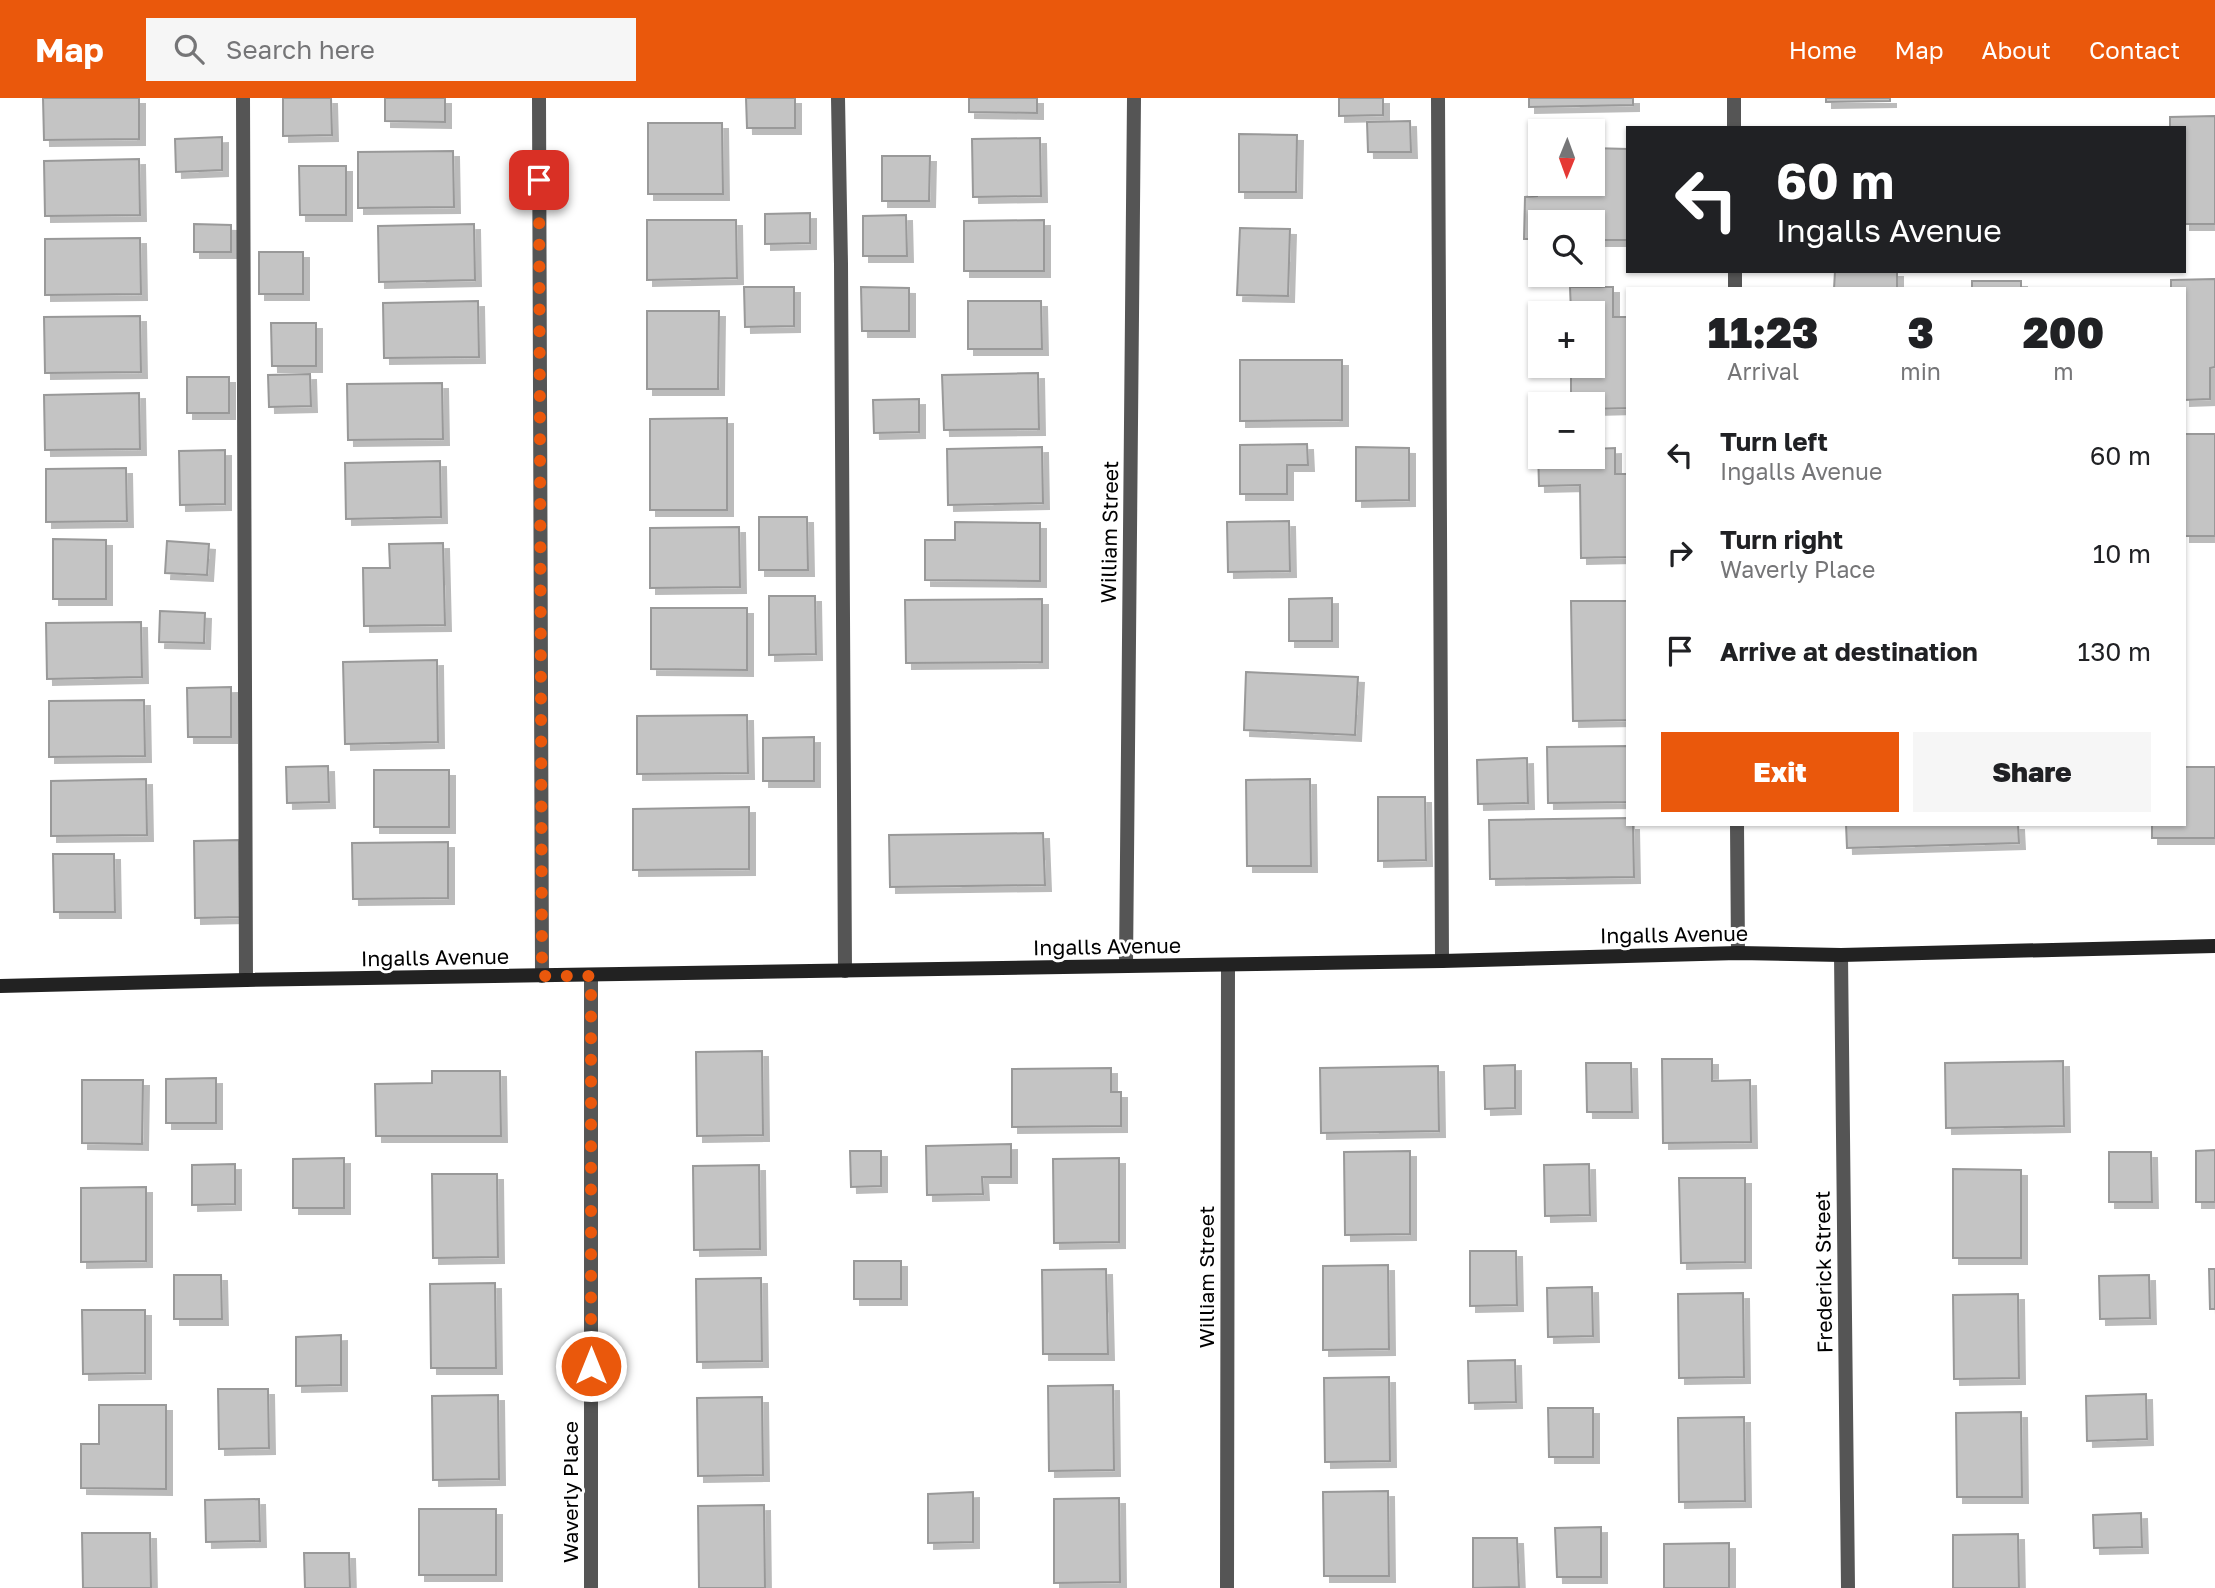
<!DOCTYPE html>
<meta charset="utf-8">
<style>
:root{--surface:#fff;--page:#f6f6f6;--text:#202124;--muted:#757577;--accent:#ea580c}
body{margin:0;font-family:"Golos Text",sans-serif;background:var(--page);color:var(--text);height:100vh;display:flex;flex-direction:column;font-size:26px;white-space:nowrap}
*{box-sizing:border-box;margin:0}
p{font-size:23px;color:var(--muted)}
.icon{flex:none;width:38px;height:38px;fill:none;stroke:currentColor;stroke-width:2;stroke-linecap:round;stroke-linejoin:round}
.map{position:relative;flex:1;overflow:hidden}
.drawer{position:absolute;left:1626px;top:189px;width:560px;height:539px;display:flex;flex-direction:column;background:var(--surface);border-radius:0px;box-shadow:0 2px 5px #0004}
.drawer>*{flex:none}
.top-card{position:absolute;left:1626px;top:28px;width:560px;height:147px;border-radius:0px;box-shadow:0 2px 5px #0004;background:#202124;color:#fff;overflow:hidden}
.needle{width:46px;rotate:181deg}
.fabs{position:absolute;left:1528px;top:21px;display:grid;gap:14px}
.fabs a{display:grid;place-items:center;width:77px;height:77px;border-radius:0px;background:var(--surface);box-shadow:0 2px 5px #0004;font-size:35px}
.pin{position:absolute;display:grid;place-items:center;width:60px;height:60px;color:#fff;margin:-30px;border-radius:14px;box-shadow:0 4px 10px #0006}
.me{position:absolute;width:77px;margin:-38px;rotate:0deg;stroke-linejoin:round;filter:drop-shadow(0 0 5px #0008)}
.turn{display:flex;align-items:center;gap:24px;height:147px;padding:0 35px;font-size:32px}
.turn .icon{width:91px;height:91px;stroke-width:2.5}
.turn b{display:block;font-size:49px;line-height:60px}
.eta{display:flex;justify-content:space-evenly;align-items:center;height:119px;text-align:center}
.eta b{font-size:42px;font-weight:800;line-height:49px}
.button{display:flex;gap:14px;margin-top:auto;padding:14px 35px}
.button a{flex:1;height:80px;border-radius:0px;background:var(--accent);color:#fff;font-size:28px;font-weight:800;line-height:80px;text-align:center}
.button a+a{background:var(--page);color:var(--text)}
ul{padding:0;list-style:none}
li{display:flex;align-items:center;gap:21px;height:98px;padding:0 35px}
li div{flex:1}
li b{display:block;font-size:26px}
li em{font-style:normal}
header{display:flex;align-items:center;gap:42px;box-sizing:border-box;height:98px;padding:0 35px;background:var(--accent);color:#fff}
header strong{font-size:33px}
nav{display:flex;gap:38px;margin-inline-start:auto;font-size:24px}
.search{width:490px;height:63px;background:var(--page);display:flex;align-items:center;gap:18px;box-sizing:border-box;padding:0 24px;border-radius:0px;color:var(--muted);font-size:26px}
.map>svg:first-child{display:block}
</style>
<header>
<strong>Map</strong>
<div class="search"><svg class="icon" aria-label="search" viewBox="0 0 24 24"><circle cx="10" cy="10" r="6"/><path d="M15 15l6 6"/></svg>Search here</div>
<nav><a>Home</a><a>Map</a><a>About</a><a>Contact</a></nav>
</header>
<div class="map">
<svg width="2215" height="1490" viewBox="0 0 2215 1490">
<defs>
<filter id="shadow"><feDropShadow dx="6" dy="6" stdDeviation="0" flood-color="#0004"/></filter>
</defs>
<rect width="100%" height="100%" fill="#fff"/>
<g fill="#c4c4c4" stroke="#999" stroke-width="2" filter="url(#shadow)">
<polygon points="43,0 139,0 139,41 44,42"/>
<polygon points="283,0 331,0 332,37 283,38"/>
<polygon points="385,0 445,0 445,24 385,23"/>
<polygon points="746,0 795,0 795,30 747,30"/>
<polygon points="969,0 1037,0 1037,15 969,14"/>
<polygon points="1339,0 1383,0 1383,17 1339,18"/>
<polygon points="1529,0 1633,0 1633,7 1529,9"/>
<polygon points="1826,0 1890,0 1890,3 1826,4"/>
<polygon points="2215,18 2215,126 2184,126 2184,30 2170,30 2170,19"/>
<polygon points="1410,23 1411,54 1368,54 1367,24"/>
<polygon points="648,25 722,25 723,96 648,96"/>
<polygon points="1239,36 1297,37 1296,94 1239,94"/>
<polygon points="222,39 222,72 176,74 175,41"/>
<polygon points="1040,40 1041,98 973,99 972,41"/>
<polygon points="1537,50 1540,50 1540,86 1592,86 1592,50 1628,51 1627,142 1592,142 1592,124 1540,124 1540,141 1524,141 1525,99 1537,98"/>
<polygon points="453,53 454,109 358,110 358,54"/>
<polygon points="882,58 930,58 929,103 882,103"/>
<polygon points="139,61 140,117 45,118 44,63"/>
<polygon points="299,68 346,68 346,117 300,117"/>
<polygon points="810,115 810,145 765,146 765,116"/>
<polygon points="906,117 907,158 863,158 863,118"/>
<polygon points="647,122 736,122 737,180 647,182"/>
<polygon points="1044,122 1044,173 964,173 964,123"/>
<polygon points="194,126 231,127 231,154 194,154"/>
<polygon points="474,126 475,182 379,184 378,128"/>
<polygon points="1240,130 1290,131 1288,198 1237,197"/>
<polygon points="140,140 141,196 45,197 45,141"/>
<rect x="259" y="154" width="44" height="42"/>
<polygon points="1835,173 1897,173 1897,191 1834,191"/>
<polygon points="2215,181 2215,269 2210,270 2210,301 2184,302 2184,191 2171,191 2171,182"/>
<rect x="1972" y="183" width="49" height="8"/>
<polygon points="744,189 794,189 794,228 745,229"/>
<polygon points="861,189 909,190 909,233 862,233"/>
<polygon points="1570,189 1613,189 1613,219 1628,219 1628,310 1592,311 1592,306 1571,306 1571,268 1592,268 1592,215 1571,215"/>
<polygon points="478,203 479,259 384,260 383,205"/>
<polygon points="968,203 1041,203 1042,251 968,251"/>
<polygon points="647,213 719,213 718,291 647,291"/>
<polygon points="140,218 141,274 45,275 44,219"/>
<polygon points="271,225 316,225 316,268 272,268"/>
<polygon points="1240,262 1342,262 1342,322 1240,323"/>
<polygon points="1038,275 1039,331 944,332 942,277"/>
<polygon points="310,276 311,308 269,309 268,277"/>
<rect x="187" y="279" width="42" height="36"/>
<polygon points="442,285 443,341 348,342 347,286"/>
<polygon points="139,295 140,351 45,352 44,297"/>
<polygon points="919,301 919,334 874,335 873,302"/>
<polygon points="727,320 727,412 650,412 650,321"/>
<rect x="2184" y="336" width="31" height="102"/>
<polygon points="1307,346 1308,367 1287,367 1287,396 1240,396 1240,347"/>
<polygon points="1042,349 1043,405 948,407 947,351"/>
<polygon points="1356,349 1409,350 1409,402 1356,403"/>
<polygon points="1615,350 1615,376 1628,376 1628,459 1581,460 1580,387 1539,388 1538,352 1540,352 1540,359 1592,359 1592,351"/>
<polygon points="225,352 225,406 180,407 179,353"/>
<polygon points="440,363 441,419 346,421 345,365"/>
<polygon points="126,370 127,423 46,424 46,371"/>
<polygon points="759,419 807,419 808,472 759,472"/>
<polygon points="1289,423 1290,473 1228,474 1227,424"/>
<polygon points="955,424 1040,425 1040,483 925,482 925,442 955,442"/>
<polygon points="739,429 740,489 650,490 650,430"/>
<polygon points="53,441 106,442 106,501 53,501"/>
<polygon points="167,443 209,446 207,477 165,475"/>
<polygon points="443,445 445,527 364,528 363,470 390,470 389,446"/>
<polygon points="769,498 815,498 816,556 769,557"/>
<polygon points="1332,500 1332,543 1289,543 1289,501"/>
<polygon points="1042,501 1042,564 906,565 905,502"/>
<polygon points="1571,503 1628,503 1628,622 1573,623"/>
<polygon points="651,510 747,510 747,572 651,571"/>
<polygon points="160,513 205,515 204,545 159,544"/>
<polygon points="141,524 142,579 47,581 46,525"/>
<polygon points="437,562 438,644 345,646 343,564"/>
<polygon points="1246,574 1358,579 1355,637 1244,632"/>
<polygon points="231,589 231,639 188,639 187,590"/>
<polygon points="144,602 145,658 49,659 49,603"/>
<polygon points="747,617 748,675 637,676 637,618"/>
<polygon points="814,639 814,683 763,683 763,640"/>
<polygon points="1628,648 1628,704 1548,705 1547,649"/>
<polygon points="1527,660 1528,705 1478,706 1477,662"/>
<polygon points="328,668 329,704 287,705 286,669"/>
<polygon points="2184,669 2215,669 2215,740 2152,740 2152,726 2184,726"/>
<rect x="374" y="672" width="75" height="57"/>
<polygon points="146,681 147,737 51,738 51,683"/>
<polygon points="1310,681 1311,768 1247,768 1246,682"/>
<polygon points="1378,699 1425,699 1426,762 1378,763"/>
<polygon points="749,709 749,771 633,772 633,711"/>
<polygon points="1628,720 1628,726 1633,726 1634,779 1490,781 1489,722"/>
<polygon points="1846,726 2018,726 2019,745 1847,750"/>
<polygon points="1043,735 1045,787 890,789 889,737"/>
<polygon points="239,742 240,819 195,820 194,743"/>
<polygon points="448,744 448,800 353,801 352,745"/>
<polygon points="53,756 114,756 115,814 54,814"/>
<polygon points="762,953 763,1037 697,1038 696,954"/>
<polygon points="1662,961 1712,961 1712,983 1750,982 1751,1044 1663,1045"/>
<polygon points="2063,963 2064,1028 1946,1030 1945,965"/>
<polygon points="1586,965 1631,965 1632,1014 1587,1014"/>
<polygon points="1515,967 1515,1010 1485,1011 1484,968"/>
<polygon points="1438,968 1439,1033 1321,1035 1320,970"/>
<polygon points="1111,970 1111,994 1121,994 1121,1028 1012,1029 1012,971"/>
<polygon points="432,973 500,973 501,1038 376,1038 375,986 432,985"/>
<polygon points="216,980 216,1025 166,1025 166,981"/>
<polygon points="82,982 143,982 142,1046 82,1045"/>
<polygon points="1011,1046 1011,1079 982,1079 983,1096 927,1097 926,1048"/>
<polygon points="2215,1052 2215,1104 2196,1104 2196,1053"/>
<polygon points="850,1053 881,1053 881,1088 851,1089"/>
<polygon points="1410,1053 1410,1136 1345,1137 1344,1054"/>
<polygon points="2109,1054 2151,1054 2152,1104 2109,1104"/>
<polygon points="344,1060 344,1110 293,1110 293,1061"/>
<polygon points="1119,1060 1119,1144 1054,1145 1053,1061"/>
<polygon points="235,1066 235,1106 192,1107 192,1067"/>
<polygon points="1589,1066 1590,1117 1545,1118 1544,1067"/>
<polygon points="759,1067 760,1151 694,1152 693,1068"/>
<polygon points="1953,1071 2021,1072 2021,1160 1953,1160"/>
<polygon points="432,1076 497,1076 498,1159 433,1160"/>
<polygon points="1679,1080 1745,1080 1745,1164 1681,1165"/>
<polygon points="146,1089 146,1163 81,1164 81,1090"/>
<polygon points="1470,1153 1516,1153 1517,1207 1470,1208"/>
<rect x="854" y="1163" width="47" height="38"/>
<polygon points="1388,1167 1389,1251 1323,1252 1323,1168"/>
<polygon points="1106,1171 1108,1256 1043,1256 1042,1172"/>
<polygon points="2209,1171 2215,1171 2215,1211 2210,1211"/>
<polygon points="174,1177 221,1177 222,1221 174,1221"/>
<polygon points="2149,1177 2150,1220 2100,1221 2099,1178"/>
<polygon points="761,1180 762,1263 697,1264 696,1181"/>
<polygon points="495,1185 496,1270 431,1270 430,1186"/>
<polygon points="1592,1189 1593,1238 1548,1239 1547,1190"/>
<polygon points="1743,1195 1744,1279 1679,1280 1678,1196"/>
<polygon points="2018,1196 2019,1280 1954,1281 1953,1197"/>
<polygon points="82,1212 145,1212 145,1275 83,1276"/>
<polygon points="341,1237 341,1287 296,1288 296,1239"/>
<polygon points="1515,1262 1516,1304 1469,1305 1468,1263"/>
<polygon points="1389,1279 1390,1363 1325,1364 1324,1280"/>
<polygon points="1113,1287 1114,1372 1049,1373 1048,1288"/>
<polygon points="218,1291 268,1291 269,1350 219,1351"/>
<polygon points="2146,1296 2147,1341 2087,1343 2086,1298"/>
<polygon points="498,1297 499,1381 433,1382 432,1298"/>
<polygon points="762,1299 763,1377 698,1378 697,1300"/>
<polygon points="99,1307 166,1307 166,1391 81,1390 81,1346 99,1346"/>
<polygon points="1548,1310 1593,1310 1593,1359 1549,1359"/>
<polygon points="2021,1314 2022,1399 1957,1399 1956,1315"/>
<polygon points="1744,1319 1745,1403 1679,1404 1678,1320"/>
<polygon points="1388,1393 1389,1478 1324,1478 1323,1394"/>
<polygon points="973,1394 973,1444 928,1445 928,1396"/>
<polygon points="1119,1400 1120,1484 1054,1485 1054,1401"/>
<polygon points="259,1401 260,1443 206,1444 205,1402"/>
<polygon points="764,1407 765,1490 699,1490 698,1408"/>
<rect x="419" y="1411" width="77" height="66"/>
<polygon points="2141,1415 2142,1449 2094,1450 2093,1417"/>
<polygon points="1601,1429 1601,1479 1557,1479 1555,1430"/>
<polygon points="82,1435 150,1435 151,1490 83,1490"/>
<polygon points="2018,1436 2019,1490 1953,1490 1953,1437"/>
<polygon points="1473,1440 1517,1440 1519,1489 1473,1490"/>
<polygon points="1729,1445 1729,1490 1664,1490 1664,1446"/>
<polygon points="304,1455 349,1455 350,1490 305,1490"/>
</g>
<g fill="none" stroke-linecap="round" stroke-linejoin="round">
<g stroke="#555" stroke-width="14">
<polyline points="243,0 246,882"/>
<polyline points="838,0 841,166 845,873"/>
<polyline points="1438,0 1442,863"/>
</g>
<g stroke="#555" stroke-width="14">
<polyline points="539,0 542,878"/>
<polyline points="1734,0 1734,30"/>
<polyline points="1735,173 1735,191"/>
<polyline points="1737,726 1738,855"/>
<polyline points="1841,857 1848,1490"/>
<polyline points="1126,868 1134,0"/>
<polyline points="591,878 591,1490"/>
<polyline points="1227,1490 1228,867"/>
</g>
<polyline stroke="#222" stroke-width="14" points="0,888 246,882 1442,863 1738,855 1841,857 2215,848"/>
</g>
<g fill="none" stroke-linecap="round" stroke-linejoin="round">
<polyline stroke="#ea580c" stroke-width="12" stroke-dasharray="0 21.6" points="539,82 542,878 591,878 591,1268"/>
</g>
<g text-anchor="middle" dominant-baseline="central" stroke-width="6" stroke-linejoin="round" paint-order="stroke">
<g font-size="21" fill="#000" stroke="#fff">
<text transform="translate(1109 434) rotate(-89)">William Street</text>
<text transform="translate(1674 836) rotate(-1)">Ingalls Avenue</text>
<text transform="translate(1107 848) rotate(-1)">Ingalls Avenue</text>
<text transform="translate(435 859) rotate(-1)">Ingalls Avenue</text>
<text transform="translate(1823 1174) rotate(-91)">Frederick Street</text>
<text transform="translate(1206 1179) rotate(-90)">William Street</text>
<text transform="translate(570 1394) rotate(-90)">Waverly Place</text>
</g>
</g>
</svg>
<div class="fabs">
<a><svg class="needle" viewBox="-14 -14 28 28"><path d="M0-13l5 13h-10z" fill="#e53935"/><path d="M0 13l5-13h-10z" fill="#757577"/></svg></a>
<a><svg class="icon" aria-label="search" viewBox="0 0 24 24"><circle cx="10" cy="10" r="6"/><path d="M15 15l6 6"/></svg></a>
<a>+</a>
<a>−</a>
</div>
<div class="pin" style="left:539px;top:82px;background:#d93025"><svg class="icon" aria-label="arrive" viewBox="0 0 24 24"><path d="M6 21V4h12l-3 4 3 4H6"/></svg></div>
<svg class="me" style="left:591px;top:1268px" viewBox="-20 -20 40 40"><circle r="17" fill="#ea580c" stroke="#fff" stroke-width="3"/><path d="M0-11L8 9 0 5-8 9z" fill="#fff"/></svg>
<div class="top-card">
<div class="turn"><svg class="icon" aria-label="left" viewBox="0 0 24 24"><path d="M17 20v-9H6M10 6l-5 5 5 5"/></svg><div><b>60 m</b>Ingalls Avenue</div></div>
</div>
<section class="drawer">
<div class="eta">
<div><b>11:23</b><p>Arrival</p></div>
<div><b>3</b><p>min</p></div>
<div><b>200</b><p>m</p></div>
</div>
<ul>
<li><svg class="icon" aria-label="left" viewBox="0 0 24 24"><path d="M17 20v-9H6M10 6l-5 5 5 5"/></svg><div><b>Turn left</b><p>Ingalls Avenue</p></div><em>60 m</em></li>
<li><svg class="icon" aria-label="right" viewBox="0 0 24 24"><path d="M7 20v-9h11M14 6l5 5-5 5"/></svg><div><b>Turn right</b><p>Waverly Place</p></div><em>10 m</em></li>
<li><svg class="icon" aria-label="arrive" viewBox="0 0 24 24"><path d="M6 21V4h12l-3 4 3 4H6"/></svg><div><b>Arrive at destination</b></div><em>130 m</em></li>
</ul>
<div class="button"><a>Exit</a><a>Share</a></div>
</section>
</div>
